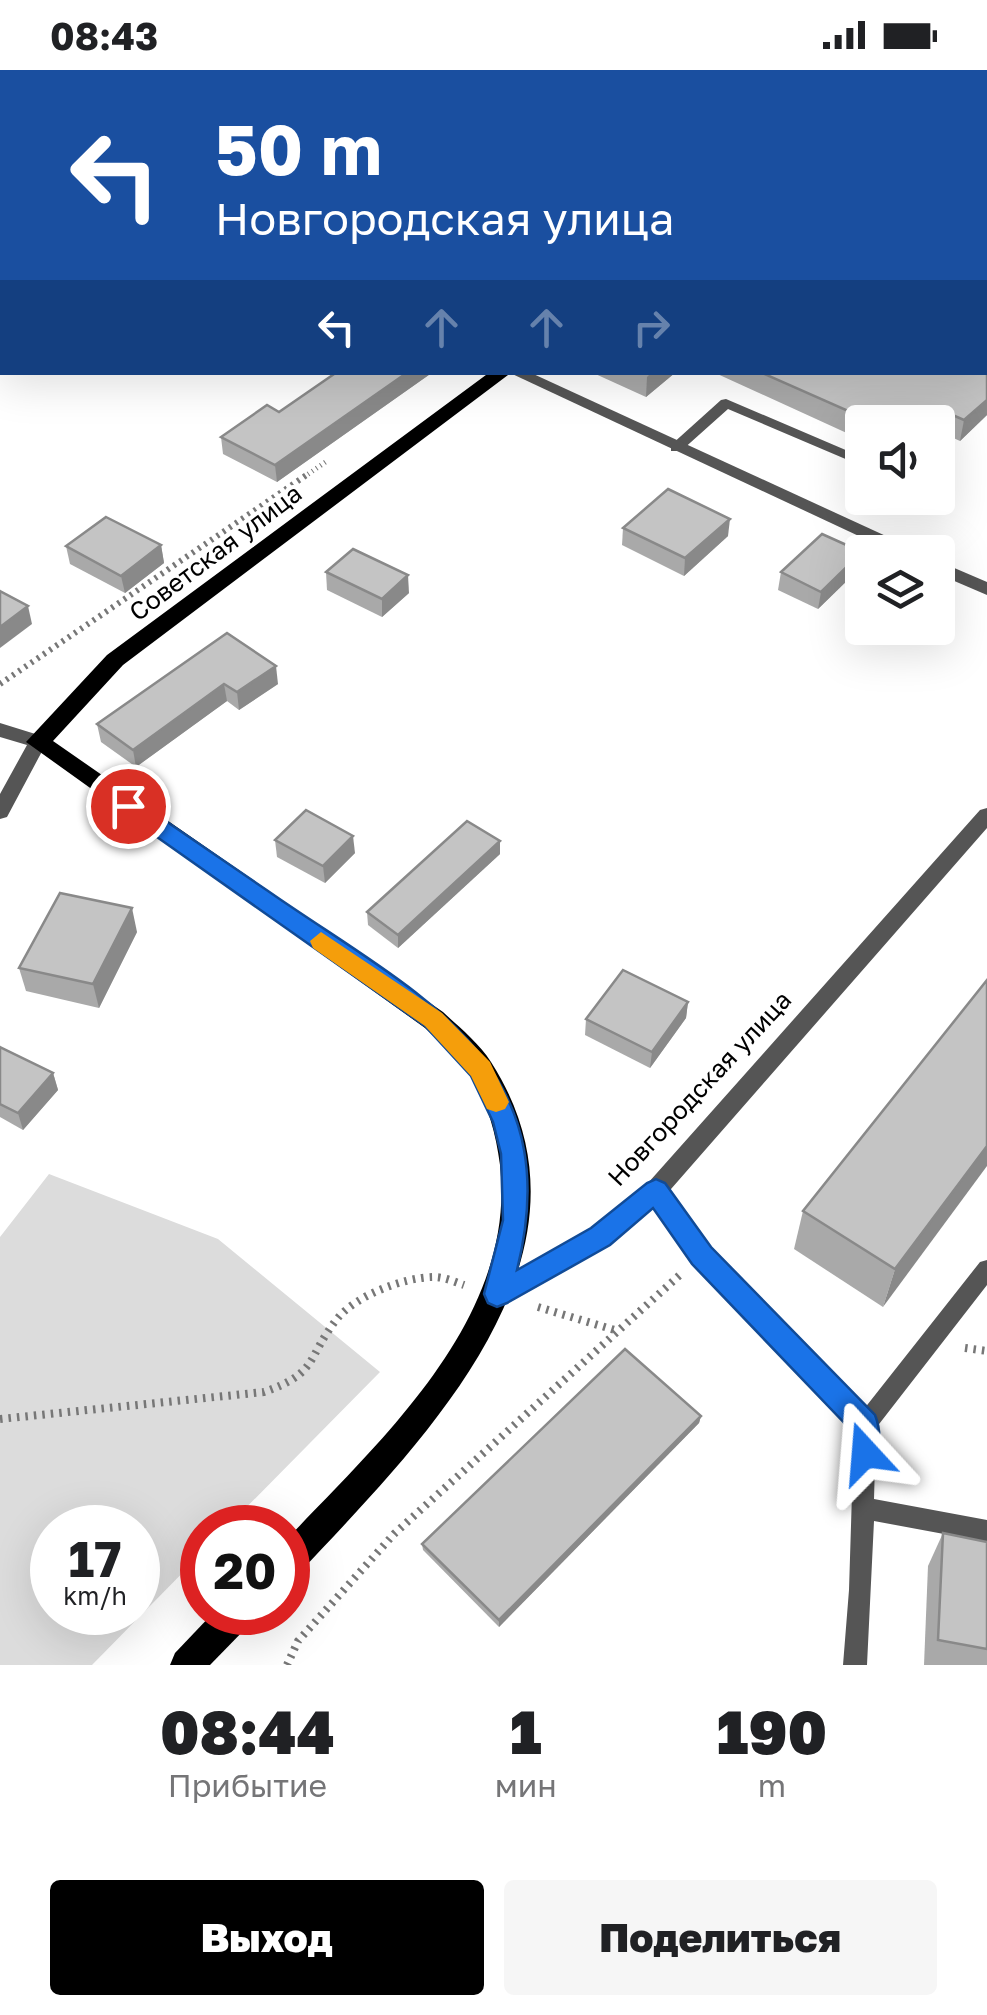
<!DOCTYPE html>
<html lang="ru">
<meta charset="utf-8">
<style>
:root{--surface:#fff;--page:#f6f6f6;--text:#202124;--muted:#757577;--accent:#000}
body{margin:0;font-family:"Golos Text",sans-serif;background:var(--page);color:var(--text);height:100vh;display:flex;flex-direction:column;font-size:38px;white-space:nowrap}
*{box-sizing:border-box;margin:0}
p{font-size:32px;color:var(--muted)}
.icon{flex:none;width:55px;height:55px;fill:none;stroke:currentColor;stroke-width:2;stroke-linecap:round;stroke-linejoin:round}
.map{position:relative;height:1595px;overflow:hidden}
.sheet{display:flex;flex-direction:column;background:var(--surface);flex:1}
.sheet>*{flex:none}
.hud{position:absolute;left:0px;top:0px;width:988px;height:305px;box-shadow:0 10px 40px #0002;background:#1a4fa0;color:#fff;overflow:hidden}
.fabs{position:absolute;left:845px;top:335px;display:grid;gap:20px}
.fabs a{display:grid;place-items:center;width:110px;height:110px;border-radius:10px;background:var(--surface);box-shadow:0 10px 40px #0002;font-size:50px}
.speed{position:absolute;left:30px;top:1435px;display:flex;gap:20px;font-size:50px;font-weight:700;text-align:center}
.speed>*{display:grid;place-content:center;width:130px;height:130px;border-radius:50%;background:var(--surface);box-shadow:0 10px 40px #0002;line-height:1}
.speed small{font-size:25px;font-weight:400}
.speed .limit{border:15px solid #d22;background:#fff;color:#111}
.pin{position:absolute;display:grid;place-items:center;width:85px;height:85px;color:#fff;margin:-42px;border:5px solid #fff;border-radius:50%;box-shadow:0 2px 10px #0007}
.me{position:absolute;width:110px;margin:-55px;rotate:341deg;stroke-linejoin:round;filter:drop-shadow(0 0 8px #0008)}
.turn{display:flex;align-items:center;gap:35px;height:210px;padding:0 50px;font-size:45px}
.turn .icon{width:130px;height:130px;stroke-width:2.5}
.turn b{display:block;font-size:70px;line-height:85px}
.lanes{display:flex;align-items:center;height:95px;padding:0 50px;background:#0003;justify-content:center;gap:50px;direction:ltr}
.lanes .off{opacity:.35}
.eta{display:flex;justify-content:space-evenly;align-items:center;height:170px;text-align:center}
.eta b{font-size:60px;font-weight:800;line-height:70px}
.button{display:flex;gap:20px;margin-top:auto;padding:20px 50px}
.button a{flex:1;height:115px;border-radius:10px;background:var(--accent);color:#fff;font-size:40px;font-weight:800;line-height:115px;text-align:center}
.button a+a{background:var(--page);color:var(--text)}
.status{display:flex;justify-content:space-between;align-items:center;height:70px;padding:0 50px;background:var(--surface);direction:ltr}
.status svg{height:28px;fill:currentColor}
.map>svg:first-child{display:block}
</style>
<div class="status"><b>08:43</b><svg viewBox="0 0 49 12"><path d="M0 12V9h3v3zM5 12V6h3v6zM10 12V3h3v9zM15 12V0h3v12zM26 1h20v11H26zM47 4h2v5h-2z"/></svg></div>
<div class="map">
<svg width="987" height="1595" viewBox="0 0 987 1595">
<rect width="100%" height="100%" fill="#fff"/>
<path fill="#dcdcdc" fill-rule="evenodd" d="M49,1104L218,1169L380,1302L227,1457L202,1458V1483L92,1595H0V1167ZM52,1458H138V1542H52Z"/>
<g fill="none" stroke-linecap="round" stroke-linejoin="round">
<g stroke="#777" stroke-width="5" stroke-dasharray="1 4" stroke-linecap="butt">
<polyline points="867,2 871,0"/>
<polyline points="304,407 327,391"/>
</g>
<polyline stroke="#777" stroke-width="6" stroke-dasharray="2.5 5" stroke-linecap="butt" points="0,614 308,404"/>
<g stroke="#777" stroke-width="8" stroke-dasharray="2.5 6" stroke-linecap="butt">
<polyline points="538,1237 618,1261"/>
<polyline points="965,1278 987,1281"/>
<path d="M0,1349L264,1322C319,1303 306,1288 337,1249C355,1226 404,1207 434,1207C444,1207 455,1212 464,1215"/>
<polyline points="287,1595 298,1571 394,1464 682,1203"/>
</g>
<g fill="#555" fill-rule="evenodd">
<rect x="985" y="189" width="2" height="8"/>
<polygon points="726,329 862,387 862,396 728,339 681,381 671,381 671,375 721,330"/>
<polygon points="656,1111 663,1114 709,1180 864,1339 980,1192 987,1190 987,1215 876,1358 874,1429 987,1450 987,1472 874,1451 867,1595 843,1595 849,1520 854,1359 695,1192 646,1120 649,1114"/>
</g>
<g fill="#555" fill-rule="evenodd">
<polygon points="750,0 768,0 769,2 751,2"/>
<rect x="985" y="79" width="2" height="8"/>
<polygon points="508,302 529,302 912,478 915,482 893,482"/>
<polygon points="938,491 987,512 987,525 938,504"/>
<polygon points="0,653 45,667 47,672 7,747 0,749 0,724 27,675 0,667"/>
<polygon points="987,738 987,758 664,1127 609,1173 505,1232 497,1235 489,1232 485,1224 489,1216 593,1159 648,1113 980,740"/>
</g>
<g fill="#000" fill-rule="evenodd">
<path d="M490,302H512L123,595L53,671L443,942C460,958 479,973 491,992C614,1184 423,1371 300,1502L288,1507V1468C384,1367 517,1247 500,1095C496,1064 488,1034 472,1008C460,988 441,973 425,958L26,672L107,585Z"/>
<polygon points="214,1542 254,1542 250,1554 210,1595 170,1595 175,1583"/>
</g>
</g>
<g fill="#a9a9a9">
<rect x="192" y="0" width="188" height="2"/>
<polygon points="800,0 844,0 841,2 807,2"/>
<polygon points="985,93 987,94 987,157 985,157"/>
<polygon points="985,248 987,249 987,345 960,371 938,361 938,352 862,352 862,370 713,302 985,302"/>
<polygon points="337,302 433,302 277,412 223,384 221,367 279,342"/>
<polygon points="591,302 676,302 646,327"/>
<polygon points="623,458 728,466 684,506 622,475"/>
<polygon points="161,475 164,493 125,523 70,494 66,476"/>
<polygon points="862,482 858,500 818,539 778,520 781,502"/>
<polygon points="326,502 409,523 382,547 327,520"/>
<polygon points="227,563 278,614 239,640 227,631 136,697 101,672 97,654"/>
<polygon points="275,770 355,783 325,813 277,787"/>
<polygon points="500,771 500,784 398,878 368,855 367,842"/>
<polygon points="137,862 99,938 26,921 19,898"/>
<polygon points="987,910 883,1237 794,1179 803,1141"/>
<polygon points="688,932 686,948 650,998 585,965 586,949"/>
<polygon points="0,977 53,1003 58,1020 23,1060 0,1047"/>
<polygon points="701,1346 699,1353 499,1557 423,1480 422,1474"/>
<polygon points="943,1463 987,1472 987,1595 924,1595 928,1496"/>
</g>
<g fill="#898989">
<polygon points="367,0 380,0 380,2 363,2"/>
<polygon points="2,45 2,63 0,64 0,47"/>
<polygon points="408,302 433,302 277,412 275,395"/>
<polygon points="652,302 676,302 646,327 647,307"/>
<polygon points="987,330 987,345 960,371 964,350"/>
<polygon points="941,340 938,355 938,352 927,352"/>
<polygon points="730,449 728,466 684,506 685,488"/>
<polygon points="161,475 164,493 125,523 121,506"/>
<polygon points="862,482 858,500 818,539 821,522"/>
<polygon points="408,505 409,523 382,547 382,529"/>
<polygon points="28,536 32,554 0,578 0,557"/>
<polygon points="276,596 278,614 239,640 237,622"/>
<polygon points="224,614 227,631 136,697 133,680"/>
<polygon points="353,766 355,783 325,813 323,796"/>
<polygon points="500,771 500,784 398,878 398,865"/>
<polygon points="132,838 137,862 99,938 93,914"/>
<polygon points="688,932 686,948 650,998 652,982"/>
<polygon points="53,1003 58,1020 23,1060 18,1043"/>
<polygon points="987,1076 987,1096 883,1237 895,1199"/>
<polygon points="701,1346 699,1353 499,1557 499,1550"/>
</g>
<g fill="#c4c4c4" stroke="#898989" stroke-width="2.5">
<polygon points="206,0 367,0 363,2 212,2"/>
<polygon points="955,0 987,0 987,28 985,30 985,2 952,2"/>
<polygon points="0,5 2,6 2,45 0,47 2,35 0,34"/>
<polygon points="985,93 987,94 987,136 985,135"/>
<polygon points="985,248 987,249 987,330 964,350 941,340 927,352 873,352 760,302 985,302"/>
<polygon points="337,302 408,302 275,395 221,367 267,335 279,342"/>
<polygon points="668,419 730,449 685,488 623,458"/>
<polygon points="106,447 161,475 121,506 66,476"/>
<polygon points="822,464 862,482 821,522 781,502"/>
<polygon points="353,479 408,505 382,529 326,502"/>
<polygon points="0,521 28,536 0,557"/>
<polygon points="227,563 276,596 237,622 224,614 133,680 97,654"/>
<polygon points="306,740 353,766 323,796 275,770"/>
<polygon points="467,751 500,771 398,865 367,842"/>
<polygon points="60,823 132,838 93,914 19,898"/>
<polygon points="623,900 688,932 652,982 586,949"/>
<polygon points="987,910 987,1076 895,1199 803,1141"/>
<polygon points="0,977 53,1003 18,1043 0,1034"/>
<polygon points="625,1279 701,1346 499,1550 422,1474"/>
<polygon points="943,1463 987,1472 987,1579 938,1570"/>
</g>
<path fill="#1a73e8" stroke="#114b97" stroke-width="2.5" d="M128,727C145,732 159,746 173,756C205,778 236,799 268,821C414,923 570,988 517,1200L591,1158L647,1113L656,1109L665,1113L711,1177L875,1345C881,1360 881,1378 875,1392L865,1396L855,1392L851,1360L692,1194L653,1138L610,1175L507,1233L497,1237L488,1233L484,1224L503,1150L501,1084L493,1052L471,1006L425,956L120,741L117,736Z"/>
<polygon fill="#f59e0b" points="321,862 442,943 490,992 509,1032 505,1039 496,1042 487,1039 471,1006 425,956 313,878 310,871"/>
<g text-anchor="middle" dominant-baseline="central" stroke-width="8" stroke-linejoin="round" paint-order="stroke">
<g font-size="25" fill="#000" stroke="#fff">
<text transform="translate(215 482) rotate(-37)">Советская улица</text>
<text transform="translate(699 1018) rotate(-47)">Новгородская улица</text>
</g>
</g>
</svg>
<div class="fabs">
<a><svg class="icon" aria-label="sound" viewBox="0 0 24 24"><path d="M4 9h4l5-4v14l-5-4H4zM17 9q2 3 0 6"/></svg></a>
<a><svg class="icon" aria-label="layers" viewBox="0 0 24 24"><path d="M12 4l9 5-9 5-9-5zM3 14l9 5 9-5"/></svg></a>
</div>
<div class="speed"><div>17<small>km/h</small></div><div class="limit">20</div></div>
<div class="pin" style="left:128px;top:736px;background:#d93025"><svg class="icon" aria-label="arrive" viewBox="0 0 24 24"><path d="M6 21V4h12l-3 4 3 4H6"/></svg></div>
<svg class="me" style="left:865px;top:1383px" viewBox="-20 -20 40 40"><path d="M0-17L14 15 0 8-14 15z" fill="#1a73e8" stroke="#fff" stroke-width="4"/></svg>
<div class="hud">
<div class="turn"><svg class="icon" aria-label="left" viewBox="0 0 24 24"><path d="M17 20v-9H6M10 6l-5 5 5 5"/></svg><div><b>50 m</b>Новгородская улица</div></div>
<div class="lanes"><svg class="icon" aria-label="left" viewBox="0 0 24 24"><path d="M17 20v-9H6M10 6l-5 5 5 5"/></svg><svg class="icon off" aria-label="ahead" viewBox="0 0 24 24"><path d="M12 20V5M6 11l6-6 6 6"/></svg><svg class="icon off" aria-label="ahead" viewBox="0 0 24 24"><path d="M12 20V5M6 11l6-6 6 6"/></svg><svg class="icon off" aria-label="right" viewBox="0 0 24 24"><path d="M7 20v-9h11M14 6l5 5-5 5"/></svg></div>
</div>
</div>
<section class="sheet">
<div class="eta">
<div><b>08:44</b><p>Прибытие</p></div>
<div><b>1</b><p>мин</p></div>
<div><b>190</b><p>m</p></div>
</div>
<div class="button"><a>Выход</a><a>Поделиться</a></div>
</section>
